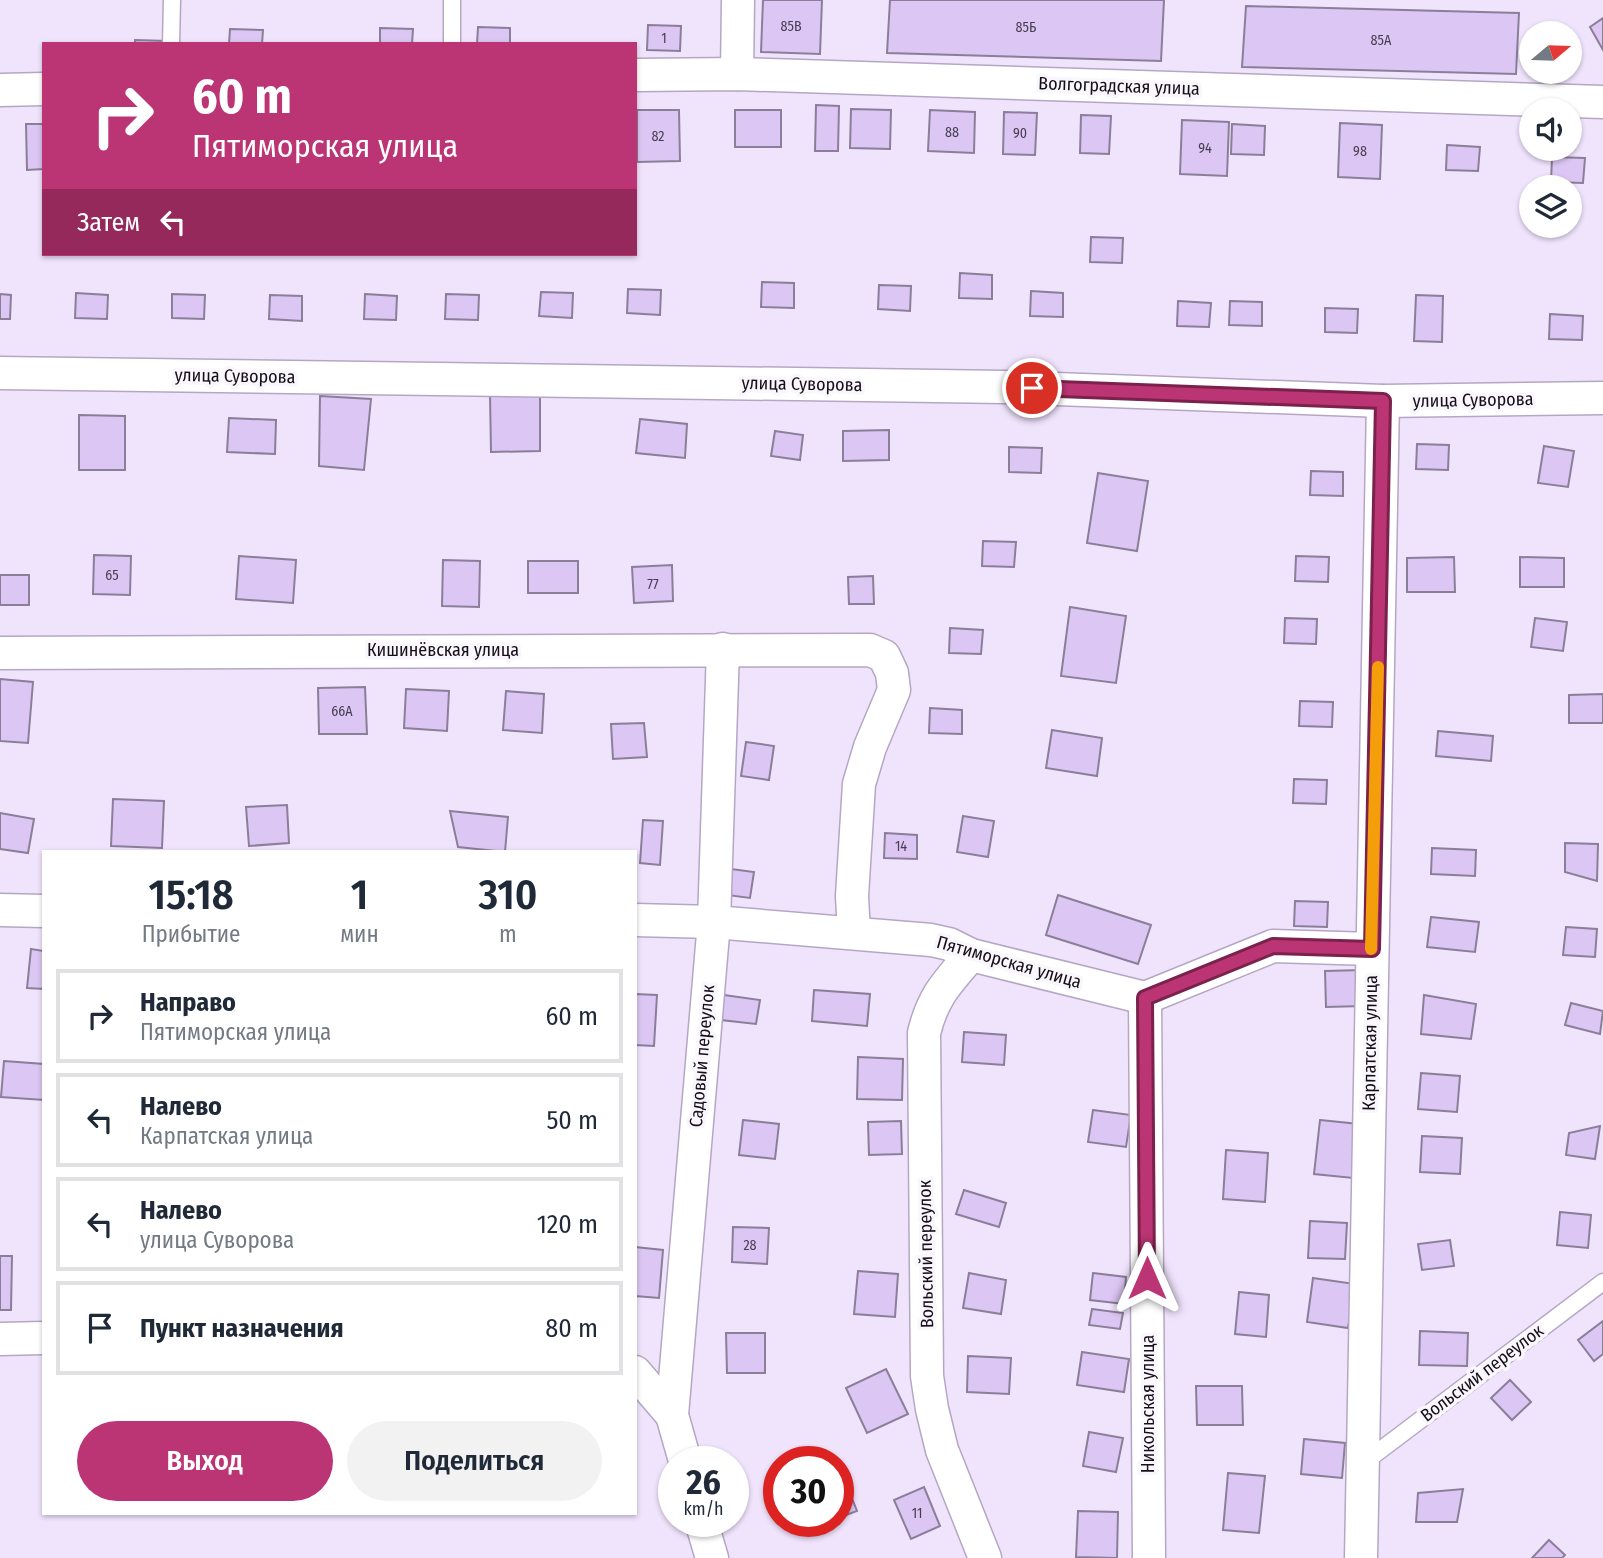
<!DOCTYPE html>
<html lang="ru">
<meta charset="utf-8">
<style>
:root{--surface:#fff;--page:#f2f2f3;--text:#1f2937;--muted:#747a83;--line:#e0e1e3;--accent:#bb3473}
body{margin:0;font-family:"Fira Sans Condensed",sans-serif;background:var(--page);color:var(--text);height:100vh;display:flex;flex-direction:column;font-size:26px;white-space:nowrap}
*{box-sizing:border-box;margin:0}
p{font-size:23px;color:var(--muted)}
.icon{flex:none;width:38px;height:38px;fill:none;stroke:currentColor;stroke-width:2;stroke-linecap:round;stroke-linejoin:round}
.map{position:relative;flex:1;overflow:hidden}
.sheet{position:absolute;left:42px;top:850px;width:595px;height:665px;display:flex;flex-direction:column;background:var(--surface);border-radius:0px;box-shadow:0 2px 5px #0004}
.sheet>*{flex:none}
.hud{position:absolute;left:42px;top:42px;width:595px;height:214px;border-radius:0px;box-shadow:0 2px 5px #0004;background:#bb3473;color:#fff;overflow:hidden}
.needle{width:46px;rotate:71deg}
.controls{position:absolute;left:1519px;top:21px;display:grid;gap:14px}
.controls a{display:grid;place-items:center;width:63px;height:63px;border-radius:50%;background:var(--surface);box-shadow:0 2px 5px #0004;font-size:35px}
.speed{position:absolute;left:658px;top:1446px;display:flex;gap:14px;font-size:35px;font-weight:700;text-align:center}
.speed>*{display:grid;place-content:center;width:91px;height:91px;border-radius:50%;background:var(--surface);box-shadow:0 2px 5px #0004;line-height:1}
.speed small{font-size:18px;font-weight:400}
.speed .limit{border:10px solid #d22;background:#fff;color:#111}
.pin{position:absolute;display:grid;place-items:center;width:60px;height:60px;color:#fff;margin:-30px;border:4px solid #fff;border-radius:50%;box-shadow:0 2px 7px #0007}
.me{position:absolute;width:77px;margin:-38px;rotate:0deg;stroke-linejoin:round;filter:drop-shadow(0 0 5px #0008)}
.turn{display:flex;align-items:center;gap:24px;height:147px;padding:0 35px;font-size:32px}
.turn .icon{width:91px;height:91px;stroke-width:2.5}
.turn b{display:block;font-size:49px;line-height:60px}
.then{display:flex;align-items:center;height:66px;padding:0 35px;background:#0003;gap:14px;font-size:26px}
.eta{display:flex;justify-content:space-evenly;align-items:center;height:119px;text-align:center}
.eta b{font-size:42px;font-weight:600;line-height:49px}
.action{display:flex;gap:14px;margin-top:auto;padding:14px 35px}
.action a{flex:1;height:80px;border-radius:42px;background:var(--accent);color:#fff;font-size:28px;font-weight:600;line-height:80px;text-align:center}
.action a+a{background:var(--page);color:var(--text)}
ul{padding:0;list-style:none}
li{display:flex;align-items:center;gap:21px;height:94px;margin:0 14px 10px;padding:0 21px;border:4px solid var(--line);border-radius:0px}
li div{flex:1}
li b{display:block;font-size:26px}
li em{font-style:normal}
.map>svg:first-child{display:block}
</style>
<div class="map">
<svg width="1603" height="1558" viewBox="0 0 1603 1558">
<rect width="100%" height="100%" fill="#f0e4fd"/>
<g fill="#dcc6f3" stroke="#8b7e99" stroke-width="2">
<polygon points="763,0 822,0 820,54 761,52"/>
<polygon points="890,0 1164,0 1161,61 887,53"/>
<polygon points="1246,6 1519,13 1516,74 1242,67"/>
<polygon points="1603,18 1603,50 1590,27"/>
<polygon points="648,25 681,26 680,51 647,50"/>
<polygon points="478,27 510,28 510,44 477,44"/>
<polygon points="380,28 413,29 412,44 380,44"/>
<polygon points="230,29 263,30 262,44 229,44"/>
<polygon points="135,40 167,41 167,44 135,44"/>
<polygon points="816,105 839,106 838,151 815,151"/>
<polygon points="851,109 891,110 890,149 850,148"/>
<polygon points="637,110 679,110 680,161 637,162"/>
<rect x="735" y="110" width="46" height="37"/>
<polygon points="930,110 975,112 974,153 928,151"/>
<polygon points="1004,112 1037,113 1035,155 1003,154"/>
<polygon points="1081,115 1111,116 1109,154 1080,153"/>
<polygon points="1182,120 1229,122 1227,176 1180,174"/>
<polygon points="1340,123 1382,125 1380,179 1338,177"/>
<polygon points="26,124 44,124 44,169 27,170"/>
<polygon points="1232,124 1265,126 1264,155 1231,154"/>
<polygon points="1447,145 1480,147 1478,171 1446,170"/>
<polygon points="1552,157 1585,158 1583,183 1551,182"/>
<polygon points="1091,237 1123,238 1122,263 1090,262"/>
<polygon points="960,273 992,275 992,299 959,298"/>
<polygon points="762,282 794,283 794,308 761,307"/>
<polygon points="879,285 911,286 910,311 878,309"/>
<polygon points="628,289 661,290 660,315 627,313"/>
<polygon points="1031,291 1063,293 1063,317 1030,316"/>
<polygon points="541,292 573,293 572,318 539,316"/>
<polygon points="76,293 108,295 107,319 75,318"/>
<polygon points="0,294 11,295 10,319 0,319"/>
<polygon points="172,294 205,295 204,319 172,318"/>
<polygon points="365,294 397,296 396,320 364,319"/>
<polygon points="446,294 479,295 478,320 445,319"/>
<polygon points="270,295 302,296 302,321 269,319"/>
<polygon points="1416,295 1443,296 1442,342 1414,341"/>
<polygon points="1178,301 1211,303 1209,327 1177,326"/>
<polygon points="1230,301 1262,302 1262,326 1229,325"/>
<polygon points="1325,308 1358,309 1357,333 1325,332"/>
<polygon points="1550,314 1583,316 1582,340 1549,339"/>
<polygon points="540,394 540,451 491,452 490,395"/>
<polygon points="320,396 371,399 364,470 319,466"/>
<polygon points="79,415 125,416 125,470 79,470"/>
<polygon points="229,418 276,420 275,454 227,452"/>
<polygon points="640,419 687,424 685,458 636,453"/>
<polygon points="889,430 889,460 843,461 843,431"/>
<polygon points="775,431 803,435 800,460 771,456"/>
<polygon points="1417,444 1449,445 1448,470 1416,469"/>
<polygon points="1544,446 1574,451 1568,487 1538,483"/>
<polygon points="1009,447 1042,448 1041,473 1009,472"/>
<polygon points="1311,471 1343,472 1343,496 1310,495"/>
<polygon points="1098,473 1148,481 1137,551 1087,543"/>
<polygon points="983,541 1016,542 1014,567 982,566"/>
<polygon points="94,555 131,556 130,595 93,594"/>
<polygon points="239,556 296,560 293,603 236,599"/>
<polygon points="1296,556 1329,557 1328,582 1295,581"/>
<polygon points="1454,557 1455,592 1407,592 1407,558"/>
<polygon points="1520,557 1564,558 1564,587 1520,587"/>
<polygon points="443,560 480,561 479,607 442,606"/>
<rect x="528" y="561" width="50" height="32"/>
<polygon points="672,565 673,601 634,603 632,567"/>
<rect x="0" y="575" width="29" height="30"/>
<polygon points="873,576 874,604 849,604 848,577"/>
<polygon points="1070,607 1126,616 1116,683 1061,676"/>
<polygon points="1285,618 1317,619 1316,644 1284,643"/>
<polygon points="1535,618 1567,622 1563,651 1531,647"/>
<polygon points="950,628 983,630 981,654 949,653"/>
<polygon points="0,679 33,682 28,743 0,741"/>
<polygon points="365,687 367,734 319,734 318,688"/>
<polygon points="406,689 449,691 447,731 404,728"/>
<polygon points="506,691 544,694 542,733 503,730"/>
<polygon points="1603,694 1603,723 1569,723 1569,695"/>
<polygon points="1300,701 1333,702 1332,727 1299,726"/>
<polygon points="930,708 962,710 962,734 929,733"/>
<polygon points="644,723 647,757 613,759 611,724"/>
<polygon points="1052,730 1102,738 1097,776 1046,768"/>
<polygon points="1438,731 1493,736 1491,761 1436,756"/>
<polygon points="746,742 774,746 769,780 741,776"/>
<polygon points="1294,779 1327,780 1326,804 1293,803"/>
<polygon points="113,799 164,801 162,848 111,846"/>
<polygon points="287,805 289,843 249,846 246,807"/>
<polygon points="450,811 508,817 505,852 458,847"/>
<polygon points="0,813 34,819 28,853 0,849"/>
<polygon points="963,816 994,821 988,857 957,852"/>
<polygon points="643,820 663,821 660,865 640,863"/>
<polygon points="885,833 917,835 917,859 884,858"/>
<polygon points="1565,843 1598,844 1597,881 1565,872"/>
<polygon points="1432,848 1476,850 1475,876 1431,874"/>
<polygon points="731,869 754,872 750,898 727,895"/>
<polygon points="1058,895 1151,925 1138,964 1046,935"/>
<polygon points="1295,901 1328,902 1327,927 1294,926"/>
<polygon points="1431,917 1479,922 1475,952 1427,947"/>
<polygon points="1566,927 1597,929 1595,957 1563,955"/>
<polygon points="31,949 44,951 44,989 27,988"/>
<polygon points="1363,970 1363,1006 1326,1007 1325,971"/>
<polygon points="814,990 870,994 867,1026 812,1021"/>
<polygon points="635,994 657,995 654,1046 635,1045"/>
<polygon points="724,995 760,1000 756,1024 721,1020"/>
<polygon points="1424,995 1476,1004 1471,1039 1421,1034"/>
<polygon points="1571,1003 1603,1011 1600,1034 1565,1025"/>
<polygon points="964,1032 1006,1035 1004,1065 962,1062"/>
<polygon points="858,1057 903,1059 902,1100 857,1099"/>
<polygon points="4,1061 44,1064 44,1100 1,1097"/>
<polygon points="1421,1073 1460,1076 1457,1112 1418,1109"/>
<polygon points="1093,1110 1131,1115 1126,1147 1088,1142"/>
<polygon points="743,1120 779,1124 775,1159 739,1155"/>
<polygon points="1320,1120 1359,1124 1353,1178 1314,1174"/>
<polygon points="901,1121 902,1154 869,1155 868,1122"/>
<polygon points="1600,1126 1595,1159 1566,1155 1569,1133"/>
<polygon points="1422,1136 1462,1138 1460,1174 1420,1172"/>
<polygon points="1226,1150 1268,1153 1265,1202 1223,1199"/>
<polygon points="964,1190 1006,1203 999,1227 956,1214"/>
<polygon points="1560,1212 1591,1215 1588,1248 1557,1245"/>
<polygon points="1310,1221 1347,1223 1345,1259 1308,1258"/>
<polygon points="733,1227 769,1228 767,1264 732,1262"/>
<polygon points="1450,1240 1454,1266 1422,1270 1418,1244"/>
<polygon points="635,1247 663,1250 659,1298 635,1296"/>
<polygon points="0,1256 12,1256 11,1310 0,1310"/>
<polygon points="858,1271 898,1274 895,1317 854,1314"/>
<polygon points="969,1273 1006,1280 1001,1314 963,1308"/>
<polygon points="1093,1273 1126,1277 1124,1304 1090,1300"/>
<polygon points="1313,1278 1355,1284 1348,1328 1307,1322"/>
<polygon points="1239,1292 1269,1295 1266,1337 1235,1334"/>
<polygon points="1092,1309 1123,1313 1120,1329 1089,1325"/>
<polygon points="1603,1321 1603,1354 1594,1361 1578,1340"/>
<polygon points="1420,1331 1468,1333 1467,1366 1419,1365"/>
<polygon points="726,1333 765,1333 765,1373 727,1373"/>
<polygon points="1082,1352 1129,1359 1124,1392 1077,1385"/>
<polygon points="968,1356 1011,1358 1009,1394 967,1392"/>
<polygon points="886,1369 908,1414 867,1433 846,1388"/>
<polygon points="1510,1380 1531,1402 1512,1420 1491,1398"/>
<polygon points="1196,1386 1242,1386 1243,1425 1197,1425"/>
<polygon points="1089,1432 1123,1438 1116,1472 1083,1466"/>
<polygon points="1304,1439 1345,1443 1342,1478 1301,1474"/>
<polygon points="838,1463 857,1511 838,1518"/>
<polygon points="1228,1473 1265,1476 1259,1533 1223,1530"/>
<polygon points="924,1487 940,1526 911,1539 894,1500"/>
<polygon points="1463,1489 1457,1522 1416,1522 1418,1493"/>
<polygon points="1078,1511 1118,1512 1117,1558 1076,1557"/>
<polygon points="1549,1540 1565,1555 1562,1558 1532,1558"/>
</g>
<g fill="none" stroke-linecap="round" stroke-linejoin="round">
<defs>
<g id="service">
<polyline points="171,44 172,0"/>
<polyline points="452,44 452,0"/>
<polyline points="1362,1464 1603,1282"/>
</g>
<g id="minor">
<polyline points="737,74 738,0"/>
<polyline points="635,75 737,74 1603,102"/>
<polyline points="0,90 44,89"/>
<polyline points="0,373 1005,387 1383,401 1603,398"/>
<polyline points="0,653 870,650 884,656 892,673 894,690 870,747 859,784 852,896 854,933"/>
<polyline points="0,910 44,911"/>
<polyline points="635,920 714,922 931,940 949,944 971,955 1145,998 1273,946 1372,949"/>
<path d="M971,955C947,983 933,996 924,1033L927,1376L932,1409L942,1450L985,1558"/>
<polyline points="1145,998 1149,1558"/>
<polyline points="0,1339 44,1338"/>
<polyline points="635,1372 672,1415"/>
<polyline points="685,1461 672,1415 714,922 723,649"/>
<polyline points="701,1521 712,1558"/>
<polyline points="1361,1558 1383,401"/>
</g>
</defs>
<use href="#service" stroke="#b5a7c4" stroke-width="19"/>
<use href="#minor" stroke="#b5a7c4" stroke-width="35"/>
<use href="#service" stroke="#fff" stroke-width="16"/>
<use href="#minor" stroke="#fff" stroke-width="32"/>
</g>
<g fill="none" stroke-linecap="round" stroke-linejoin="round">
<defs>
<polyline id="route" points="1032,388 1383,401 1372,949 1273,946 1145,998 1147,1278"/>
</defs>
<use href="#route" stroke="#7a224b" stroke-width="18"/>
<use href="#route" stroke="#bb3473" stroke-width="12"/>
<polyline stroke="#f59e0b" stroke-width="12" points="1371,949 1378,667"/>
</g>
<g text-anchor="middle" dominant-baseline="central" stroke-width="7" stroke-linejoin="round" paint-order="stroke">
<g font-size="14" fill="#473d50">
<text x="791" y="26">85В</text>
<text x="1026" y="27">85Б</text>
<text x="664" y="38">1</text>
<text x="1381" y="40">85А</text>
<text x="952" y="132">88</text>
<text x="1020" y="133">90</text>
<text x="658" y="136">82</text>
<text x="1205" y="148">94</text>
<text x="1360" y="151">98</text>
<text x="112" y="575">65</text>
<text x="653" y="584">77</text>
<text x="342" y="711">66А</text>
<text x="901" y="846">14</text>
<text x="750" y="1245">28</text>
<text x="917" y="1513">11</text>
</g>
<g font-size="18" fill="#150f1a" stroke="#f9f6fc">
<text transform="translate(1119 86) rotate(2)">Волгоградская улица</text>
<text transform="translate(235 376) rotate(1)">улица Суворова</text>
<text transform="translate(802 384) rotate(1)">улица Суворова</text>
<text transform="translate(1473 400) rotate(-1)">улица Суворова</text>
<text x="443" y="650">Кишинёвская улица</text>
<text transform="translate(1009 962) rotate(16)">Пятиморская улица</text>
<text transform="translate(1370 1043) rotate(-89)">Карпатская улица</text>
<text transform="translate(702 1056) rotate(-85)">Садовый переулок</text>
<text transform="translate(926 1254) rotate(-91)">Вольский переулок</text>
<text transform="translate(1482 1373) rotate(-37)">Вольский переулок</text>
<text transform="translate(1148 1404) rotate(-90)">Никольская улица</text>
</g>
</g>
</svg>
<div class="controls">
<a><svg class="needle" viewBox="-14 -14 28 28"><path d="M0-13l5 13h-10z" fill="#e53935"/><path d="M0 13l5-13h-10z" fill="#747a83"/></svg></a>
<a><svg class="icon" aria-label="sound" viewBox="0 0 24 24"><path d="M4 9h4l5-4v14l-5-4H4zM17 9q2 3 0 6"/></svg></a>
<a><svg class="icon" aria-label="layers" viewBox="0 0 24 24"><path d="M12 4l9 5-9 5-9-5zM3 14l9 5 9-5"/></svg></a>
</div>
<div class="speed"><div>26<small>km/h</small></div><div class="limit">30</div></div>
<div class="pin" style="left:1032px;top:388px;background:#d93025"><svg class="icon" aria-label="arrive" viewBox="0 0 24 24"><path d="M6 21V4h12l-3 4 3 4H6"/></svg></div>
<svg class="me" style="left:1147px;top:1278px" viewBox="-20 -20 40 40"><path d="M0-17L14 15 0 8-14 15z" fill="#bb3473" stroke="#fff" stroke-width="4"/></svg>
<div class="hud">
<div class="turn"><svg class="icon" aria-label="right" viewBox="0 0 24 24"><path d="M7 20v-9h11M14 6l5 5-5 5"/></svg><div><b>60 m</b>Пятиморская улица</div></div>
<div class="then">Затем<svg class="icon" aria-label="left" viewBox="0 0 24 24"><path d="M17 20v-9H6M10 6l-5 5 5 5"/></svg></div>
</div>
<section class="sheet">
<div class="eta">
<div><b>15:18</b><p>Прибытие</p></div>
<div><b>1</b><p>мин</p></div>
<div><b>310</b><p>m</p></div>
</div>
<ul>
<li><svg class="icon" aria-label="right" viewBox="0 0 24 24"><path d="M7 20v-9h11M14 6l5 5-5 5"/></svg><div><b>Направо</b><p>Пятиморская улица</p></div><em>60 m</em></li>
<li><svg class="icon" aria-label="left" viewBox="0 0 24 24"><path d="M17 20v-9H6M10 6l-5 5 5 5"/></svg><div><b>Налево</b><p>Карпатская улица</p></div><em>50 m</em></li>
<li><svg class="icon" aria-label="left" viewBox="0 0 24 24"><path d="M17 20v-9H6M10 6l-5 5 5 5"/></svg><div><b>Налево</b><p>улица Суворова</p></div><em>120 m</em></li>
<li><svg class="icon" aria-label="arrive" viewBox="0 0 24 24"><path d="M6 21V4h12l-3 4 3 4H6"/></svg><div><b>Пункт назначения</b></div><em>80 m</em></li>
</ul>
<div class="action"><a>Выход</a><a>Поделиться</a></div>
</section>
</div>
